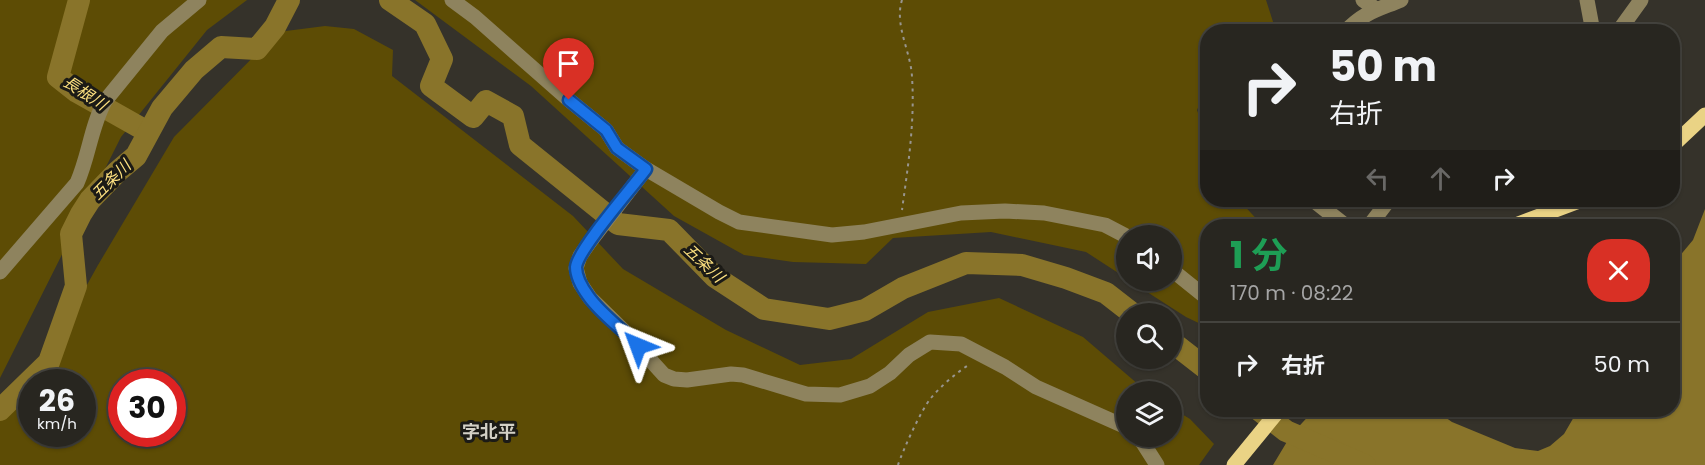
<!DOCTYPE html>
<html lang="ja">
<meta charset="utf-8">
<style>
:root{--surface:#282620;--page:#302e29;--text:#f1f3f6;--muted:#a5a5a5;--line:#44433e}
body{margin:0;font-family:Poppins,"Noto Sans JP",sans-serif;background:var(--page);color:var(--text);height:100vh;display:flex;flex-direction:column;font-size:22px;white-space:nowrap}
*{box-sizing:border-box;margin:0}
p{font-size:20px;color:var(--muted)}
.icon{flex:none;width:33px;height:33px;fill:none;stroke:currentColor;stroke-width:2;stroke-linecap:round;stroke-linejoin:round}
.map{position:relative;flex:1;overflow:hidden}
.details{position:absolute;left:1200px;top:219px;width:480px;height:198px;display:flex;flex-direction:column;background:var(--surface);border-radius:24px;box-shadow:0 2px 4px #0004,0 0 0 2px var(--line)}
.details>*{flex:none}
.banner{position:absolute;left:1200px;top:24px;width:480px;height:183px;border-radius:24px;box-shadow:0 2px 4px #0004,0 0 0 2px var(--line);background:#282620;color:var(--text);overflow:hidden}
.controls{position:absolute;left:1116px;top:225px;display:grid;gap:12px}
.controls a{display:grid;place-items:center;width:66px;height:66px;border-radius:50%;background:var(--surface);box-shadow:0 2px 4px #0004,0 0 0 2px var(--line);font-size:30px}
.speed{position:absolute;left:18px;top:369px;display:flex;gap:12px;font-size:30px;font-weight:700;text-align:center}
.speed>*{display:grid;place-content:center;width:78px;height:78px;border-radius:50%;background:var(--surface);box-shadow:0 2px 4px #0004,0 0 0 2px var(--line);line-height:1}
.speed small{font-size:15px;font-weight:400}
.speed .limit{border:9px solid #d22;background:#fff;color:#111}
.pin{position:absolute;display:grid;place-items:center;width:51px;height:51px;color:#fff;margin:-62px -26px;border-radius:50% 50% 50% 0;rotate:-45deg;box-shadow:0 0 6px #0007}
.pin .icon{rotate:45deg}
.me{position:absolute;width:66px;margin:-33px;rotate:316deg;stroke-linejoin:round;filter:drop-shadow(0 0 4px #0008)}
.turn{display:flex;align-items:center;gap:21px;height:126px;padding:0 30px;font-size:27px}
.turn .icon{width:78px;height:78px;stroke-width:2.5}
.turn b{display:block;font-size:42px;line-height:51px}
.lanes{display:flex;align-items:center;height:57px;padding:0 30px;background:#0003;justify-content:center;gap:30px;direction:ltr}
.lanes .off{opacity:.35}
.round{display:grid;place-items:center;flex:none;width:63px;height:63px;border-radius:24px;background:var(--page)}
.summary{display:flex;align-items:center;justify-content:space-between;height:102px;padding:0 30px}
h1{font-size:36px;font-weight:700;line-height:45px;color:#1e9e55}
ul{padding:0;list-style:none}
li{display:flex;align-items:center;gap:18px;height:84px;padding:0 30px;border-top:2px solid var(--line)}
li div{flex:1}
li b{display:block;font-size:22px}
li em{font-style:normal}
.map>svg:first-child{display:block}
</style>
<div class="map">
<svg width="1705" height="465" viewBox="0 0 1705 465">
<rect width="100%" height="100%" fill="#35322a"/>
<g fill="#5d4c05" fill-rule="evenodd">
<polygon points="0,0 247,0 207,30 121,137 0,378"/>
<polygon points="415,0 1266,0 1276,31 1208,32 1207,89 1197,110 1207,139 1208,200 1239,200 1263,226 1208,226 1207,327 1186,317 1130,281 1172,280 1172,236 1126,236 1126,278 1086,252 991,232 893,238 866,264 793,262 744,255 674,216 531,86"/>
<path d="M325,26L354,29L393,50L392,76L573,216L623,269L726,330L800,365L851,359L928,312L999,298L1083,337L1146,391L1126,392V436H1172V408L1190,419L1214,444L1199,465H0V420L31,384L32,434H82V382H33L98,265L174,137L278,32ZM122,382H172V434H122Z"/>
</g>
<polygon fill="#89742a" points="1705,209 1705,465 1273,465 1291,435 1314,410 1435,410 1452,422 1515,448 1538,451 1550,446 1564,434 1578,410 1672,410 1673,264 1693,240"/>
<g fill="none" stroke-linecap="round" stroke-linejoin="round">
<g stroke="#89742a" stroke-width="22">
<polyline points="79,0 58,77 77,92 148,132"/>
<polyline points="390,0 425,24 442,59 431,86 473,117 486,101 513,116 520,145 618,224 669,230 715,277 764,309 829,319 865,310 903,288 966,263 1022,265 1066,278 1106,293 1133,314"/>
<polyline points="1172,342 1208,370"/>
<polyline points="0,410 49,362 76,286 71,234 81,214 90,200 117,172 136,156 162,108 194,70 221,47 257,49 275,27 289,0"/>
<polyline points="1259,410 1286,431 1365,465"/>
</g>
<g stroke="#98958f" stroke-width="2" stroke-dasharray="3 4.5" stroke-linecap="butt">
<path d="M902,0C894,25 911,52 912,77C915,122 908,166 902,210"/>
<path d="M898,465C903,450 921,410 931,398C942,385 956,373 970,364"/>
</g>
<g stroke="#8e835e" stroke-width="15">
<polyline points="452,0 475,17 569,100 606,130 617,148 646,169 719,212 739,222 832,235 864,232 961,213 1005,211 1044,213 1105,225 1126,236"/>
<polyline points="1363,0 1376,9"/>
<polyline points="1587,0 1593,32"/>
<path d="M1345,32C1364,12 1377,10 1401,0"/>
<polyline points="1618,32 1641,0"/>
<polyline points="646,169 589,243 580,256 576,268 580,283 590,298 625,332 664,375 674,379 687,380 731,374 743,375 806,394 840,395 870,386 890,373 909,355 930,342 961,344 1005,367 1036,387 1126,427"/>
<polyline points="1313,200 1346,226"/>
<polyline points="1369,226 1389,200"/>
<polyline points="1172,270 1208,299"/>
<path d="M0,272L77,183C89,156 91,126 105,101L162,31L199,0"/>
<polyline points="1136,436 1143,443 1157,465"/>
</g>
<g stroke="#ead385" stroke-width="15">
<polyline points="1672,146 1705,115"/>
<polyline points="1513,226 1582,200"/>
<polyline points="1234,465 1279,410"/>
</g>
</g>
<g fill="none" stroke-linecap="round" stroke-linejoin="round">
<defs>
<path id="route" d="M569,100L606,130L617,148L646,169C633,187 578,249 576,267C576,278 583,289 589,297C602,315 623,329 638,346"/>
</defs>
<use href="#route" stroke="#114b97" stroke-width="15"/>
<use href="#route" stroke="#1a73e8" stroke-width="10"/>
</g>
<g text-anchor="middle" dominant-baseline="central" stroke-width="6" stroke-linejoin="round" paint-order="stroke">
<g font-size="16" font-style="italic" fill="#fbdf7f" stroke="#1b1a16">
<text transform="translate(85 93) rotate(33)">長根川</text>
<text transform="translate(111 180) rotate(-45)">五条川</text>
<text transform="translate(704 263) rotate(43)">五条川</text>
</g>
<g font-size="18" font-weight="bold" fill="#d3d0c6" stroke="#1b1a16">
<text x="489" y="431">字北平</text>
</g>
</g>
</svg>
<div class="controls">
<a><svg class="icon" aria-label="sound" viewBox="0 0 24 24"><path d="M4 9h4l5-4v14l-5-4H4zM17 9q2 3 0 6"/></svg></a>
<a><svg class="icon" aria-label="search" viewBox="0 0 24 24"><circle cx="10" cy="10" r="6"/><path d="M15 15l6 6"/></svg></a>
<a><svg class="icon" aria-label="layers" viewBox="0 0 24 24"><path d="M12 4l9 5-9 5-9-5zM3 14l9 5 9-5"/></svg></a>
</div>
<div class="speed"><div>26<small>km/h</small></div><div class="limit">30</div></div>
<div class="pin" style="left:569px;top:100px;background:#d93025"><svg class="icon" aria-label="arrive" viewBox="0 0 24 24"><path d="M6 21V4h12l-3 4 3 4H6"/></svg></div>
<svg class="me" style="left:638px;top:346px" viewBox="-20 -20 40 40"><path d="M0-17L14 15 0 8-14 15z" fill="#1a73e8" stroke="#fff" stroke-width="4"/></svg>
<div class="banner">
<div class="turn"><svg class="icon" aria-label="right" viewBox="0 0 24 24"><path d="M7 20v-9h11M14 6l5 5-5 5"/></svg><div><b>50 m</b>右折</div></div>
<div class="lanes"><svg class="icon off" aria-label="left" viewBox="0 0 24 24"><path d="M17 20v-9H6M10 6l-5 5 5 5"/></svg><svg class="icon off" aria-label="ahead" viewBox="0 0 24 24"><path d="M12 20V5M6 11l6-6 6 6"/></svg><svg class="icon" aria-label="right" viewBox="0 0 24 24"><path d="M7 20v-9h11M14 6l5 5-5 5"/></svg></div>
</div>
<section class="details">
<div class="summary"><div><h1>1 分</h1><p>170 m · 08:22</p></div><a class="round" style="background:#d93025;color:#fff"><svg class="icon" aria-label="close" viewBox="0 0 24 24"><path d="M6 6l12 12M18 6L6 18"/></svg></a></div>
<ul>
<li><svg class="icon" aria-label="right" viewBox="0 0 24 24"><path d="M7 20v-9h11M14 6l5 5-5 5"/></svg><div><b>右折</b></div><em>50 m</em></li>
</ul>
</section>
</div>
